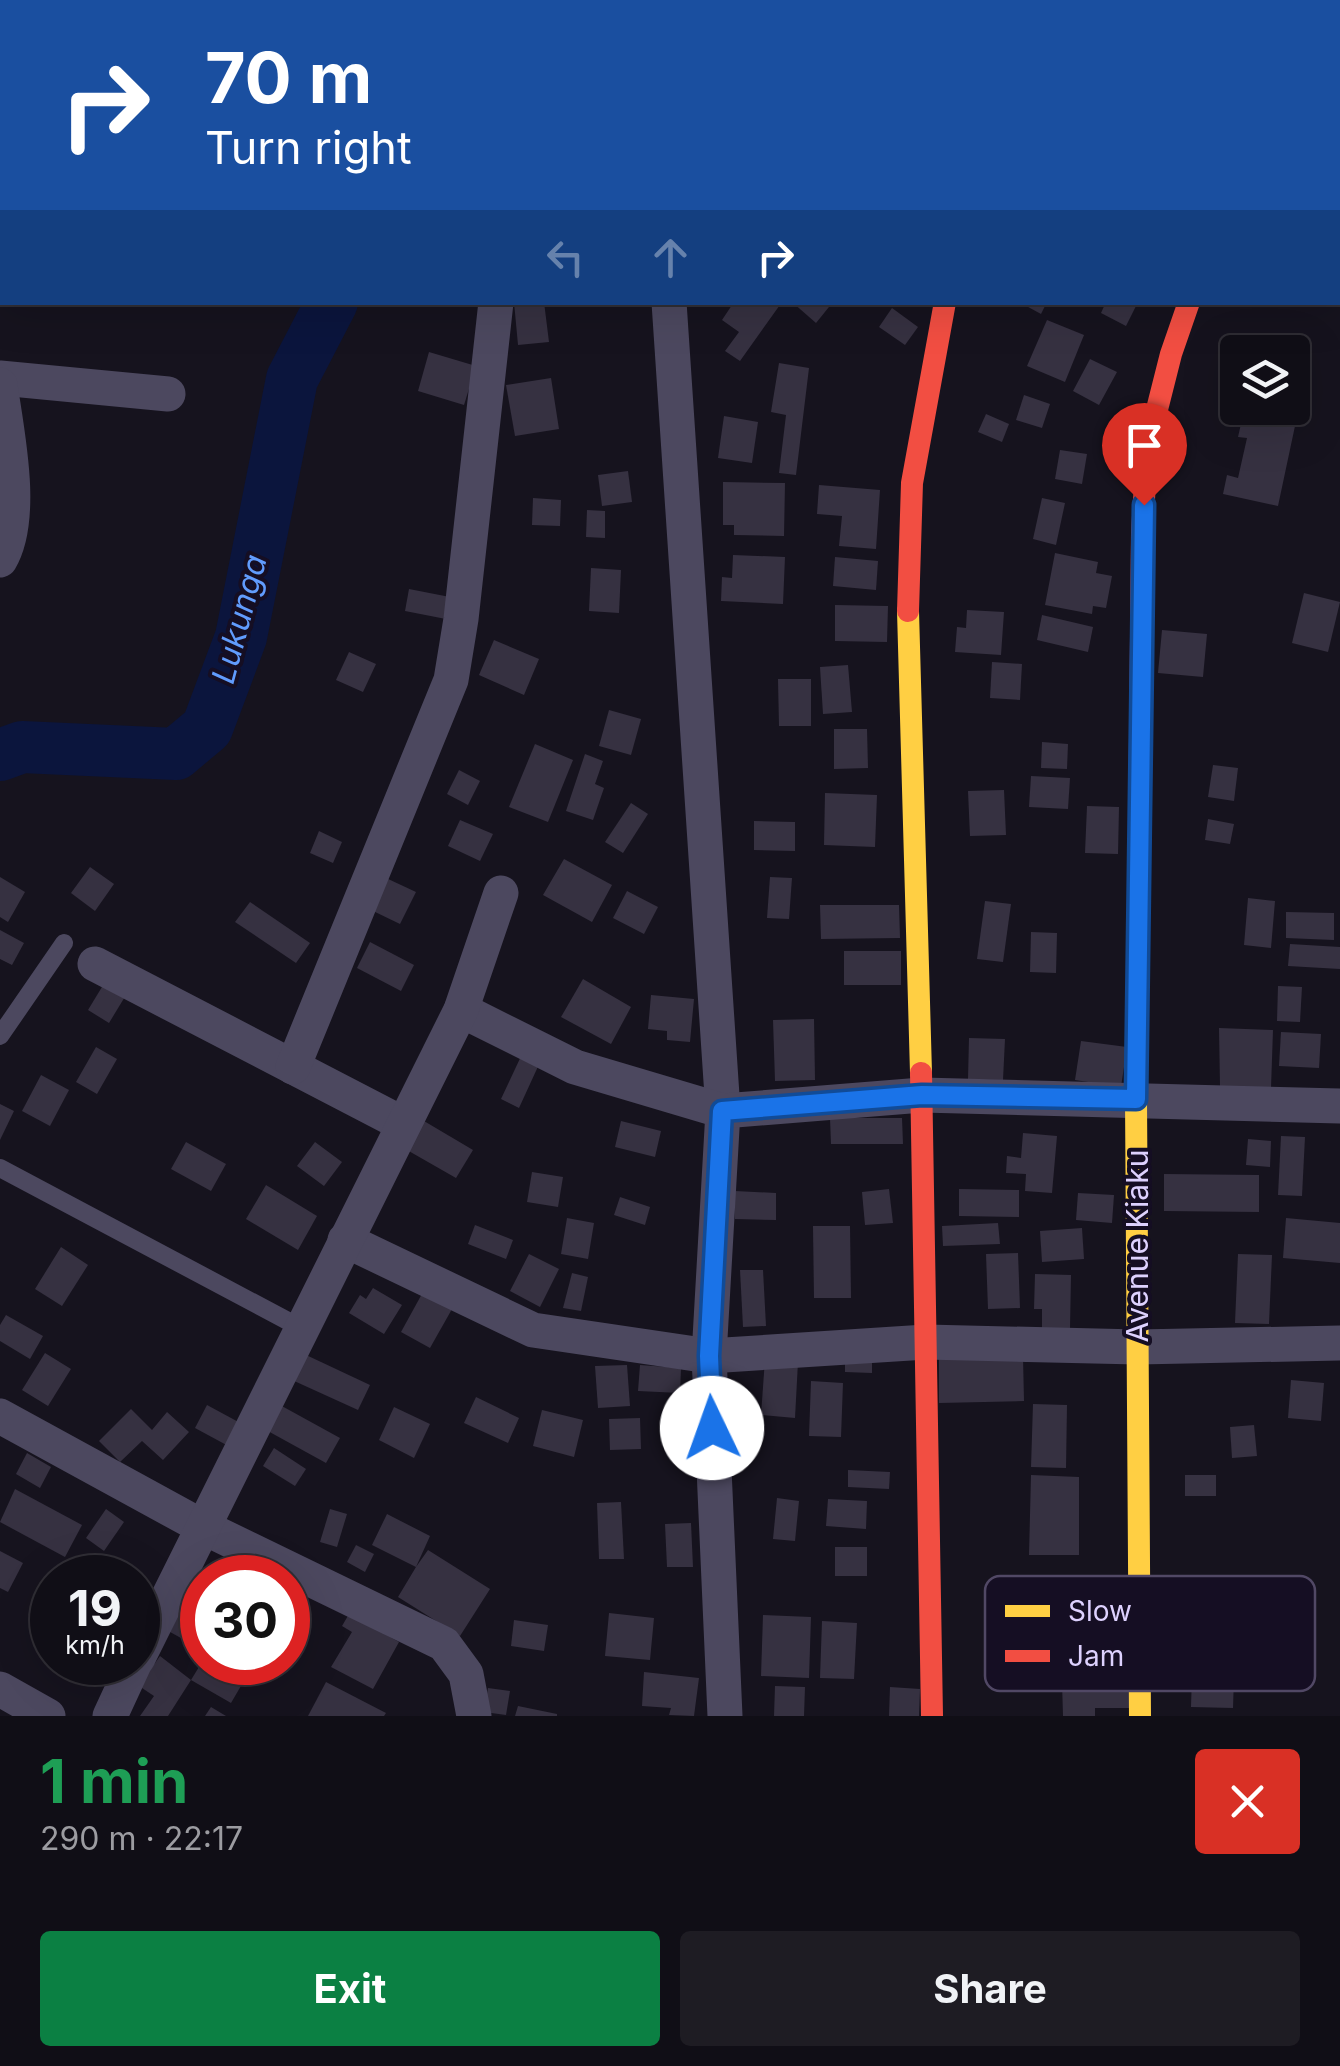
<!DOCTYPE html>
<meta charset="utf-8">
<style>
:root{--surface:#100e16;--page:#1e1c23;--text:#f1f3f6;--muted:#9c9ca1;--line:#302e35;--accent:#0b8043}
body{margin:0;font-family:Inter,sans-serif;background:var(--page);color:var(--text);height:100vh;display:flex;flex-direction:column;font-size:38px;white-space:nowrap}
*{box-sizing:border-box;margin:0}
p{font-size:32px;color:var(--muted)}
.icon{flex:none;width:55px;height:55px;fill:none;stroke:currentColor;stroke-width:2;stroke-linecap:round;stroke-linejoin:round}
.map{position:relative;height:1716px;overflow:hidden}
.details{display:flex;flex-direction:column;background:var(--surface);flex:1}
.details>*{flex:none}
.top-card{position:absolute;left:0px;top:0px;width:1340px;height:305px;box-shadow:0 10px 40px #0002,0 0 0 2px var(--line);background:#1a4fa0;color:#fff;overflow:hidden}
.controls{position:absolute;left:1220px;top:335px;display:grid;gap:20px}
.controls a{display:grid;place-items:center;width:90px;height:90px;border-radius:10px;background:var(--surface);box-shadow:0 10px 40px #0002,0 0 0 2px var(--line);font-size:50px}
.speed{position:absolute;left:30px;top:1555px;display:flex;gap:20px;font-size:50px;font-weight:700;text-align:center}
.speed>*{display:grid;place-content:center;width:130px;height:130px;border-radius:50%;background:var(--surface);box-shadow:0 10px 40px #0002,0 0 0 2px var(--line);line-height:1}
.speed small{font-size:25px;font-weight:400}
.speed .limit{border:15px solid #d22;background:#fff;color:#111}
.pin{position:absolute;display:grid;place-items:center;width:85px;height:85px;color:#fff;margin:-102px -42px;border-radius:50% 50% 50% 0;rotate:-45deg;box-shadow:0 0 10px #0007}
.pin .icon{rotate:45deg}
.me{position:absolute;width:110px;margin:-55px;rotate:357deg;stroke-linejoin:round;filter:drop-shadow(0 0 8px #0008)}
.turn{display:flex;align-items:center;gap:35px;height:210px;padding:0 40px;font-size:45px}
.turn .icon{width:130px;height:130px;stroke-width:2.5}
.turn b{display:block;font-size:70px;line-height:85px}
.lanes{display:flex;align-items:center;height:95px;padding:0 40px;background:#0003;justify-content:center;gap:50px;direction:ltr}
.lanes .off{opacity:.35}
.round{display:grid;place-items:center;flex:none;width:105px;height:105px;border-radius:10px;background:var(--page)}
.overview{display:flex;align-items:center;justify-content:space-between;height:170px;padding:0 40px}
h1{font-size:60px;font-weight:700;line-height:75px;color:#1e9e55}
.primary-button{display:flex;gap:20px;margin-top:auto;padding:20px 40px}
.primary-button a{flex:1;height:115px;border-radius:10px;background:var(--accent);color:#fff;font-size:40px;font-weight:700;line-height:115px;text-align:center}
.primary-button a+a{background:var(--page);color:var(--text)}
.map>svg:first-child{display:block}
</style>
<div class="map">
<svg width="1340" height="1716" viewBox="0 0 1340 1716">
<rect width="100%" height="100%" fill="#16131e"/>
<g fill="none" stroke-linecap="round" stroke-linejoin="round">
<g stroke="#0b153d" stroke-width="52">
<polyline points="210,0 210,2"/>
<polyline points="0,755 22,747 176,754 207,728 241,637 292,379 332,302"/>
</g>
</g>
<g fill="#363141">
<polygon points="514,302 544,302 549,342 518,345"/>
<polygon points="734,302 782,302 740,361 725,351 739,332 722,320"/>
<polygon points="792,302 833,302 816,323"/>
<polygon points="1019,302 1047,302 1041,314"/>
<polygon points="1106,302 1134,302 1137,304 1126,326 1101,313"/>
<polygon points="892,308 918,327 905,345 879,327"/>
<polygon points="1047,320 1084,335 1065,382 1027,366"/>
<polygon points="429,352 476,366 464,405 418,391"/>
<polygon points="1090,359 1117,372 1099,405 1073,391"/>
<polygon points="779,363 809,368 796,475 779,473 786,415 771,412"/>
<polygon points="551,378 559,429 515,436 506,385"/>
<polygon points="1024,395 1050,404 1042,428 1016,420"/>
<polygon points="986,414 1009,424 1002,442 978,432"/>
<polygon points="1243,415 1295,426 1278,506 1223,494 1227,475 1238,478 1247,438 1238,437"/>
<polygon points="724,416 758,422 752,463 718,458"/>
<polygon points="1060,450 1087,454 1082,484 1055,479"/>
<polygon points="628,471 632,502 602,506 598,475"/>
<polygon points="723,482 785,483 784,536 734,535 734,525 723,525"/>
<polygon points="819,485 880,490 876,549 839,546 842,516 817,514"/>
<polygon points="533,498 561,500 560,526 532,525"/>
<polygon points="1042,498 1065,503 1056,545 1033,539"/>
<polygon points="587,510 605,511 605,538 586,537"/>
<polygon points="1055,553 1098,562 1096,573 1112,576 1106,608 1093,606 1092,614 1045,605"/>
<polygon points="733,555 785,557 783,604 721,601 722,577 732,578"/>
<polygon points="835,557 878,561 876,590 833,586"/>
<polygon points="591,568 621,570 619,613 589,611"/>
<polygon points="409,589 455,598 451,620 405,611"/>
<polygon points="1304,593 1340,602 1328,652 1292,643"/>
<polygon points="835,605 888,606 887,642 835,641"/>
<polygon points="967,610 1004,612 1001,655 955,652 957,627 966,628"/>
<polygon points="1042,615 1093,627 1088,652 1037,640"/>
<polygon points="1162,630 1207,634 1203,677 1158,673"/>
<polygon points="494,640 539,659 524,695 479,675"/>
<polygon points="349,652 376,664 363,692 336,680"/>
<polygon points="992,662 1022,664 1020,700 990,698"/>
<polygon points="848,665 852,712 823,714 820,667"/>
<polygon points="778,679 811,679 811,726 779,726"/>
<polygon points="609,710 641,719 631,755 599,746"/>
<polygon points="834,729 867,729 868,768 834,769"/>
<polygon points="1042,742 1068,744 1067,769 1041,768"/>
<polygon points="535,744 573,760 548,822 509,807"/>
<polygon points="585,754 603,761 595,784 604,788 593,820 566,811"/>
<polygon points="1213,765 1238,768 1234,801 1208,797"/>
<polygon points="459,770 480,781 468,805 447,794"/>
<polygon points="1031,776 1070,778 1068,809 1029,807"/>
<polygon points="1004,790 1006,835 970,836 968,791"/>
<polygon points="825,793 877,795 875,847 824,845"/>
<polygon points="631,803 648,814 623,853 605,842"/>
<polygon points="1087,806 1119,807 1118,854 1085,853"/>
<polygon points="1208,819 1234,824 1230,844 1205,840"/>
<polygon points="460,820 493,834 480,861 448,846"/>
<polygon points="754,821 795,822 795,851 754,850"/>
<polygon points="319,831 342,842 333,863 310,853"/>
<polygon points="564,859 612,885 592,922 543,895"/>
<polygon points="90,867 114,884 95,911 71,893"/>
<polygon points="0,877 25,892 8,922 0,917"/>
<polygon points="770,877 792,878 789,919 767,918"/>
<polygon points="386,878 416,892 400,924 371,910"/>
<polygon points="627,891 658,907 644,934 613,918"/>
<polygon points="1248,898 1275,901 1271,948 1244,945"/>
<polygon points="985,901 1011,904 1003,962 977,959"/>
<polygon points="250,902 310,943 296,963 235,922"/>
<polygon points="820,905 899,905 900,938 821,939"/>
<polygon points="1286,912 1334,913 1334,940 1286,938"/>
<polygon points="0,930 24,943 12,965 0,959"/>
<polygon points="1031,932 1057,933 1056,973 1030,972"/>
<polygon points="370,942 414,965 401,991 357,968"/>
<polygon points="1290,944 1340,947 1340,969 1288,966"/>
<rect x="844" y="951" width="57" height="34"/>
<polygon points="583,979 631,1007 611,1044 561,1017"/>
<polygon points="105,982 126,995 109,1023 88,1010"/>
<polygon points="1278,986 1302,987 1300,1022 1277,1021"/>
<polygon points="651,995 694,999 690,1042 667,1040 667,1031 648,1029"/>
<polygon points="814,1019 815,1080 775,1081 773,1020"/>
<polygon points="1219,1028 1273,1030 1271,1088 1220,1086"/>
<polygon points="1281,1032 1321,1034 1319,1068 1279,1066"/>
<polygon points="969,1038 1005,1039 1003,1080 968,1079"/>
<polygon points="1081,1041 1127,1047 1121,1087 1075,1080"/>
<polygon points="96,1047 117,1059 97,1094 76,1082"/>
<polygon points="523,1052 541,1060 519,1108 501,1099"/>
<polygon points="41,1075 69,1090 50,1126 22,1111"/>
<polygon points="0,1104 14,1111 0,1140"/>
<polygon points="830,1118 902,1118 903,1144 831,1144"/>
<polygon points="424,1121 473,1150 456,1178 407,1150"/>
<polygon points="621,1121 661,1131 655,1157 615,1147"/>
<polygon points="1023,1133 1057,1136 1052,1193 1025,1191 1026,1174 1006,1173 1007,1156 1021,1158"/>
<polygon points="1281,1136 1305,1137 1302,1196 1278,1195"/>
<polygon points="1248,1139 1271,1141 1270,1167 1246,1165"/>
<polygon points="186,1142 226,1164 211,1191 171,1169"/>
<polygon points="315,1142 342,1162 324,1186 297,1166"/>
<polygon points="532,1172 563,1177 558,1207 527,1202"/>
<polygon points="1164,1174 1259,1175 1259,1212 1164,1211"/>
<polygon points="266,1185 317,1216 298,1250 246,1219"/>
<polygon points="889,1189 893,1223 865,1225 862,1192"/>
<polygon points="959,1189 1019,1190 1019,1217 959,1216"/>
<polygon points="735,1191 776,1193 776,1220 735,1219"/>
<polygon points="1078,1193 1114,1195 1112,1223 1076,1220"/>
<polygon points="620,1197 650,1207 645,1225 614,1215"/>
<polygon points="567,1218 594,1223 588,1259 561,1254"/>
<polygon points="1286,1218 1340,1223 1340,1263 1283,1258"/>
<polygon points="998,1223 1000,1244 943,1246 942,1226"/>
<polygon points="475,1225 513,1240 506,1259 468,1244"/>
<polygon points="813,1226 850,1226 851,1298 814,1298"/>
<polygon points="1082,1228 1084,1259 1042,1262 1040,1231"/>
<polygon points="61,1247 88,1265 62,1306 35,1289"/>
<polygon points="1018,1253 1020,1308 988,1309 986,1254"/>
<polygon points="529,1254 559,1269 540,1307 510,1291"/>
<polygon points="1238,1254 1272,1255 1269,1324 1235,1323"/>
<polygon points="740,1270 763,1270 766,1326 743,1327"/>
<polygon points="572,1273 588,1277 581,1311 563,1308"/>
<polygon points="1035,1274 1071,1275 1070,1329 1042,1329 1042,1309 1034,1309"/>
<polygon points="373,1288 402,1305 384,1334 349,1313 360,1295 366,1299"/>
<polygon points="423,1292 452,1309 430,1348 401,1332"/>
<polygon points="6,1315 43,1336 30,1359 0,1341 0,1325"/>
<polygon points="45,1353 71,1369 48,1406 22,1390"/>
<polygon points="304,1354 370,1385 358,1410 292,1380"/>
<polygon points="845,1356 872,1356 872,1373 845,1372"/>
<polygon points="1023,1357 1024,1401 939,1403 939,1359"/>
<polygon points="765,1359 798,1362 795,1418 761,1415"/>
<polygon points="627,1365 630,1406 598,1408 595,1366"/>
<polygon points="640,1365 681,1368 680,1393 638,1391"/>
<polygon points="1291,1380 1324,1383 1321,1421 1288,1418"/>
<polygon points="811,1381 843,1383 841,1437 809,1436"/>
<polygon points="476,1397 519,1418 508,1443 464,1423"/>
<polygon points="1033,1404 1067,1405 1066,1468 1031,1467"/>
<polygon points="207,1405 244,1425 232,1448 195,1428"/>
<polygon points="280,1405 340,1438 326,1463 266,1430"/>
<polygon points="394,1407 430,1424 414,1458 379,1440"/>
<polygon points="131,1409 152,1430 167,1412 189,1432 163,1460 142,1441 120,1462 99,1441"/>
<polygon points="542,1410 583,1420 574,1457 533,1446"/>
<polygon points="640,1418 641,1449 610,1450 609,1419"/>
<polygon points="1254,1425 1257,1456 1232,1458 1230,1427"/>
<polygon points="274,1448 306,1469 295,1486 263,1466"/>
<polygon points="27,1453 51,1467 40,1488 16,1474"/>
<polygon points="848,1470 890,1472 889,1489 848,1487"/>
<polygon points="1031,1475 1079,1477 1079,1555 1029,1555"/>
<rect x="1185" y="1475" width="31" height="21"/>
<polygon points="15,1489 82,1525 65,1557 0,1522"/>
<polygon points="777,1498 799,1501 795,1541 773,1539"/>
<polygon points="828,1499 867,1501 866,1529 826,1526"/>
<polygon points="621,1502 624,1559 599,1559 597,1503"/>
<polygon points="106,1509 124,1522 104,1551 86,1538"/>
<polygon points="330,1509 347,1514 337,1547 320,1542"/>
<polygon points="387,1514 430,1536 416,1567 428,1550 490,1589 460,1636 398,1597 416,1567 372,1545"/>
<polygon points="691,1523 693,1567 667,1567 665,1524"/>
<polygon points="356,1545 374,1554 365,1572 347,1562"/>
<rect x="835" y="1547" width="32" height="29"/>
<polygon points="0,1551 23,1563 8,1592 0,1588"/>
<polygon points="192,1573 202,1579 202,1622 190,1643 161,1627"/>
<polygon points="609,1613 654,1618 650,1660 605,1656"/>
<polygon points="349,1614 399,1642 373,1689 331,1667 352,1632 342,1626"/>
<polygon points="763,1615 811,1617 809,1678 761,1676"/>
<polygon points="514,1620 548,1625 544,1651 511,1646"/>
<polygon points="822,1621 857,1623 854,1679 820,1678"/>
<polygon points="1054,1651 1133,1651 1129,1708 1095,1708 1095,1716 1063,1716 1062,1682 1055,1682"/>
<polygon points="160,1656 191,1680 168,1716 140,1716 154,1696 139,1686"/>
<polygon points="202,1662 217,1662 245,1679 231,1703 191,1680"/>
<polygon points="644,1672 699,1678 694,1716 669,1715 671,1708 642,1706"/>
<polygon points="1192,1674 1234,1676 1233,1708 1191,1707"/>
<polygon points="326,1682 386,1713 384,1716 308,1716"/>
<polygon points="775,1686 805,1687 804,1716 774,1716"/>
<polygon points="890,1687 920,1689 919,1716 889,1716"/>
<polygon points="488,1688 510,1691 506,1715 484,1712"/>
<polygon points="518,1706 557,1714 557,1716 515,1716"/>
<polygon points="211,1707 226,1716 205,1716"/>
</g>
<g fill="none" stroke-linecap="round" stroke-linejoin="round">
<g stroke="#4c485f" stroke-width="18">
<polyline points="0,1036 64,943"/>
<polyline points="0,1168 301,1328"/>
</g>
<g stroke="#4c485f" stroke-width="35">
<polyline points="482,0 484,2"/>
<polyline points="835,2 837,0"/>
<polyline points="1092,2 1094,0"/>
<polyline points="1338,6 1340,2"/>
<polyline points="669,302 723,1111 709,1356 725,1716"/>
<polyline points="0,378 168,394"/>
<path d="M0,385C7,433 25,518 0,560"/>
<polyline points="95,964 403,1124"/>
<polyline points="461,1010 575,1067 723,1111 922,1095 1340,1106"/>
<polyline points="293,1067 451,680 461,619 496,302"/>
<polyline points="345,1240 533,1330 709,1356 926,1342 1138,1347 1340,1343"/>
<polyline points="0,1416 201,1526 444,1644 466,1674 474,1716"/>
<polyline points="138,1658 461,1010 501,893"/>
<polyline points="0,1689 48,1716"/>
<polyline points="110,1716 135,1662"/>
</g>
<g stroke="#ffcf43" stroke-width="22">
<polyline points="908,611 921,1073"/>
<polyline points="1139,846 1136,1099 1140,1716"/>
</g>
<g stroke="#f24e42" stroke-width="22">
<polyline points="908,611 912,483 945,302"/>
<polyline points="1139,846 1142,533 1147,449 1171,354 1189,302"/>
<polyline points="921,1073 932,1716"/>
</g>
</g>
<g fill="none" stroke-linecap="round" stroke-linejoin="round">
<defs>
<polyline id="route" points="712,1428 709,1356 722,1111 922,1095 1136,1099 1144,505"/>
</defs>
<use href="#route" stroke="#114b97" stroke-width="25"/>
<use href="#route" stroke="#1a73e8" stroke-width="18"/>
</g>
<g text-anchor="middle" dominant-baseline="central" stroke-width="8" stroke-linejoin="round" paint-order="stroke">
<g font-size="30" fill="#ddd1fe" stroke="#150e23">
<text transform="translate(1137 1246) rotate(-90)">Avenue Kiaku</text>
</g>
<g font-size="32" font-style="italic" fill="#619cfd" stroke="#150e23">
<text transform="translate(239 619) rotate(-75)">Lukunga</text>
</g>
</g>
<rect x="985" y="1576" width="330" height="115" rx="15" fill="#150e23" stroke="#514865" stroke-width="2.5"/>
<rect x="1005" y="1605" width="45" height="12" fill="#ffcf43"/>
<rect x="1005" y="1650" width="45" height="12" fill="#f24e42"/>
<g font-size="28" fill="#ddd1fe">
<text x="1068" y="1621">Slow</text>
<text x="1068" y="1666">Jam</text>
</g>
</svg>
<div class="controls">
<a><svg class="icon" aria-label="layers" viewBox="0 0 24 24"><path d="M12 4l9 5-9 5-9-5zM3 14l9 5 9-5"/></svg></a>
</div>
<div class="speed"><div>19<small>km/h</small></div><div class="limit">30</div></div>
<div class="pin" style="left:1144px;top:505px;background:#d93025"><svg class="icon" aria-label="arrive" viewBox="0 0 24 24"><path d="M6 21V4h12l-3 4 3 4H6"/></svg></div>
<svg class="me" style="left:712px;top:1428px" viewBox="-20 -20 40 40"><circle r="19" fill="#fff"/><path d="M0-13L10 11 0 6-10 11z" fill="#1a73e8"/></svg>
<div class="top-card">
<div class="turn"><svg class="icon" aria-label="right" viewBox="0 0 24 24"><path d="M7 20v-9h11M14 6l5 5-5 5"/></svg><div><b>70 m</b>Turn right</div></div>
<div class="lanes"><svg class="icon off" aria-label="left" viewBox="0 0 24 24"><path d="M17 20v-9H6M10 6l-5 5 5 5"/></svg><svg class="icon off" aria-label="ahead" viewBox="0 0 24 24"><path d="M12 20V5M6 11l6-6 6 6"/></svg><svg class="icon" aria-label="right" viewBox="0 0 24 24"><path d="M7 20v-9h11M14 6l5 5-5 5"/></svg></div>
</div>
</div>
<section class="details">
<div class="overview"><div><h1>1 min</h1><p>290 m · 22:17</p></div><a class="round" style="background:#d93025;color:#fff"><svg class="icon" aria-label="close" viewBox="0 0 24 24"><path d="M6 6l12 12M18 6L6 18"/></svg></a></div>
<div class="primary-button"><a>Exit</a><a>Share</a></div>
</section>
